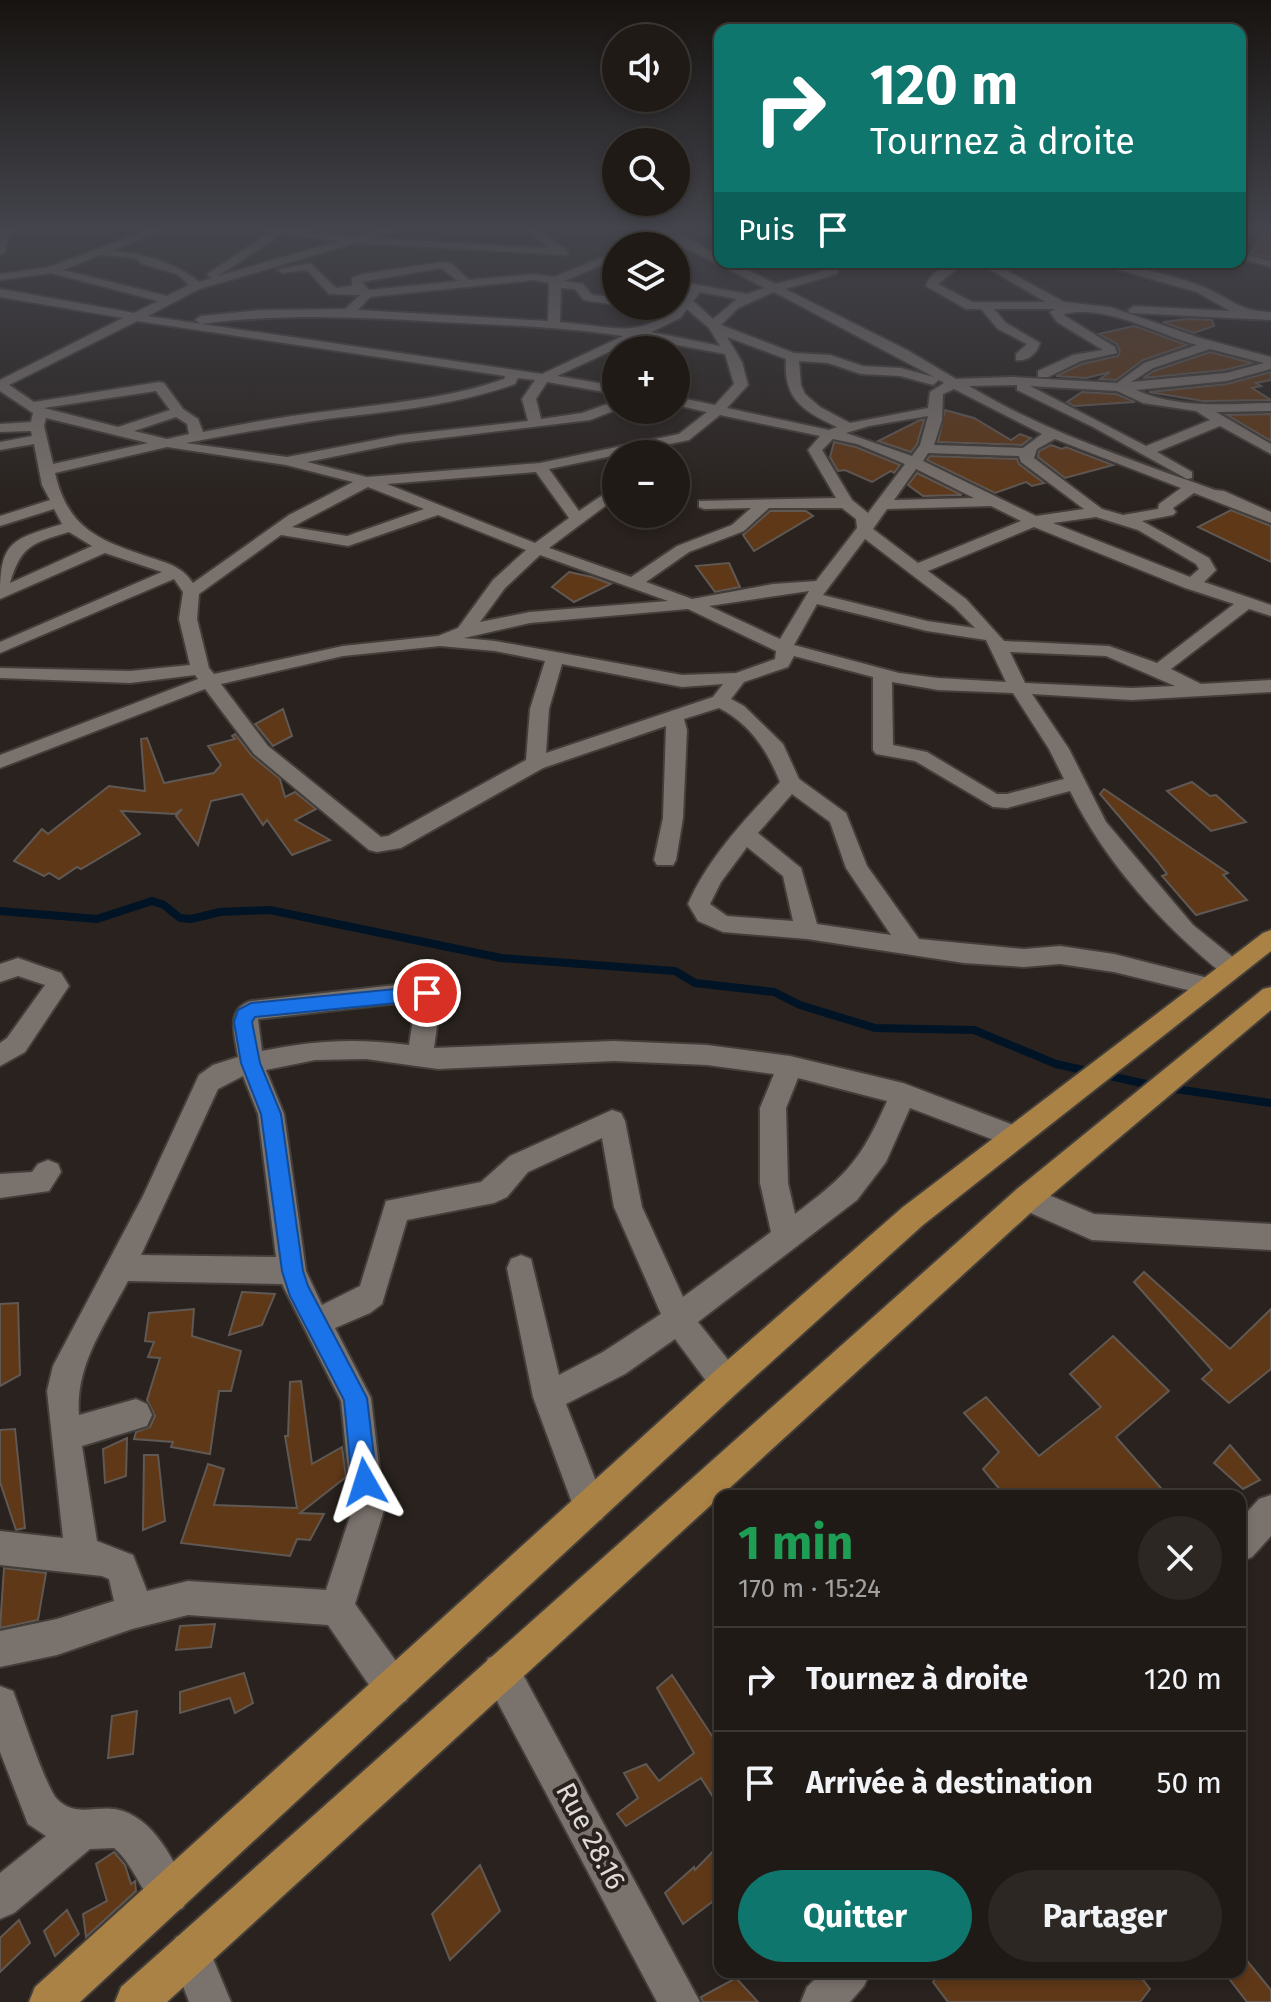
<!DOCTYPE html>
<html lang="fr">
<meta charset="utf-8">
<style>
:root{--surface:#1f1a16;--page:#2c2723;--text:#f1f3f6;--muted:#a1a1a1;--line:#3c3835;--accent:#0f766e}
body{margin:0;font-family:"Fira Sans",sans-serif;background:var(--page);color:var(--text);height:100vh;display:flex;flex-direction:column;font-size:30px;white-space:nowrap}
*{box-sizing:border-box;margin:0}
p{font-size:26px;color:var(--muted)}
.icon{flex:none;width:44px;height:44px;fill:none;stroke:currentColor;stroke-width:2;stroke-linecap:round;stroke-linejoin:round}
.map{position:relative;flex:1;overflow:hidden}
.sheet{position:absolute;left:714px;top:1490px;width:532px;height:488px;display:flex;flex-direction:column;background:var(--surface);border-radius:16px;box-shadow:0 4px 12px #0003,0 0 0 2px var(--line)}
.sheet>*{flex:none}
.top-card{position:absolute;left:714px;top:24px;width:532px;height:244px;border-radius:16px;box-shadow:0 4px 12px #0003,0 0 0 2px var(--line);background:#0f766e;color:#fff;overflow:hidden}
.buttons{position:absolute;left:602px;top:24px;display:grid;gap:16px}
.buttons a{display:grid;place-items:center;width:88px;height:88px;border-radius:50%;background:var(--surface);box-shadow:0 4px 12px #0003,0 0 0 2px var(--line);font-size:40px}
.pin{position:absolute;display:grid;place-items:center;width:68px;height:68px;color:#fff;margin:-34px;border:4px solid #fff;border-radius:50%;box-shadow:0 2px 8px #0007}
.me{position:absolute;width:88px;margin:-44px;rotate:354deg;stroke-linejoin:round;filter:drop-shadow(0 0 6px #0008)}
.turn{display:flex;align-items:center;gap:28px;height:168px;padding:0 24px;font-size:36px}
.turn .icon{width:104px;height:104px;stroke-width:2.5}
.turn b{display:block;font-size:56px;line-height:68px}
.then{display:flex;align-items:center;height:76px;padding:0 24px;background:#0003;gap:16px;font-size:30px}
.round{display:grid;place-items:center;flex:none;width:84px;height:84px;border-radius:42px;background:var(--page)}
.overview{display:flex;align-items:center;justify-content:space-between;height:136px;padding:0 24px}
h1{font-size:48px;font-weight:700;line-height:60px;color:#1e9e55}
.primary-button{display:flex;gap:16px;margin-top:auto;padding:16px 24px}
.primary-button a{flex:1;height:92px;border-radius:48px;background:var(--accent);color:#fff;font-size:32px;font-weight:700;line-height:92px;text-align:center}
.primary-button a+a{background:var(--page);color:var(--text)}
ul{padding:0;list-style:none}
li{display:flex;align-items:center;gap:24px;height:104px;padding:0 24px;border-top:2px solid var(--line)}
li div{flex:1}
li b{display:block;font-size:30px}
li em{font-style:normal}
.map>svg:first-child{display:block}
</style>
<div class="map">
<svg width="1271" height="2002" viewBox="0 0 1271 2002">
<rect width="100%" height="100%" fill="#29221e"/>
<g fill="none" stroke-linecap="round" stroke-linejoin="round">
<g stroke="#001426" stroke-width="8">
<polyline points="0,911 97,919 152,901 164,905 180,918 191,919 220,912 270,910 501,958 675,971 695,983 774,992 800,1005 875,1028 974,1030 1056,1064 1155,1086"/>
<polyline points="1169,1088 1271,1103"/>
</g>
</g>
<g fill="#5f3818" stroke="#605853" stroke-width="2">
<polygon points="1268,226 1271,226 1271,258 1251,253"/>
<polygon points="1187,319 1212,320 1214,326 1194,333 1163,322"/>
<polygon points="1134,326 1187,345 1143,360 1116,380 1100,379 1110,372 1086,378 1056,376 1082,364 1118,356 1120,352 1117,344 1099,334"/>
<polygon points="1210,352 1252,363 1225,370 1143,378 1154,371"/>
<polygon points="1271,372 1271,380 1256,383 1261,386 1252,388 1271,400 1203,401 1149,392 1227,384"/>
<polygon points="1082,392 1116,394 1135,402 1074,406 1067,402"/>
<polygon points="945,410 974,418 1011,440 1020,434 1031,438 1022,445 938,442"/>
<polygon points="1271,414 1271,441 1227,415"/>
<polygon points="920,420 924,420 917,444 911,452 878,441"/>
<polygon points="834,442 856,447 900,465 894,473 891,471 872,482 845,470 838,471 830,457"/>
<polygon points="1051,445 1062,449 1066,447 1113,465 1065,478 1038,457 1039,451"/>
<polygon points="930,456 1017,459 1019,464 1044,483 1032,486 1026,482 995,493 927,460"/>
<polygon points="917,473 962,495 923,496 908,485"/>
<polygon points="1231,510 1271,526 1271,562 1198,527"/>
<polygon points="770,511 806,511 813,516 754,551 743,535"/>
<polygon points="729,563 740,587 715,592 696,566"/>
<polygon points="569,572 592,577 611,584 574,602 552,587"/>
<polygon points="283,709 292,736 273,746 255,724"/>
<polygon points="235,734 252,756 280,779 285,797 295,792 316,809 295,820 330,840 292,855 267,820 263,825 242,794 211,801 198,845 176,816 182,809 175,814 121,811 140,834 81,869 77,867 59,879 49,873 44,876 14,861 42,829 48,834 109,786 145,791 141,739 147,738 164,783 214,773 221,765 208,746 235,739 232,736"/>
<polygon points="1192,782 1210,796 1216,795 1246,822 1211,831 1167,791"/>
<polygon points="1104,789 1228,873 1223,875 1247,900 1196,915 1162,876 1167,874 1158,862 1100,794"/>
<polygon points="1144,1272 1230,1349 1271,1309 1271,1369 1229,1403 1202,1379 1212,1370 1134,1282"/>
<polygon points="242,1292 275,1294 262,1325 229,1335"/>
<polygon points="18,1303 20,1375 0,1386 0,1304"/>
<polygon points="194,1309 192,1336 241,1351 231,1391 219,1391 210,1454 171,1447 173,1442 134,1439 136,1432 150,1427 155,1416 147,1400 160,1358 148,1357 154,1342 145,1341 149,1313"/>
<polygon points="1113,1336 1169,1391 1116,1437 1168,1496 1005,1496 983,1469 999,1452 964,1413 986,1397 1039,1456 1101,1407 1070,1374"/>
<polygon points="301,1381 312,1464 342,1447 346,1477 300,1513 324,1514 310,1540 297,1539 290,1556 181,1543 208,1464 224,1469 214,1505 297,1508 285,1436 288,1436 290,1382"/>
<polygon points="15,1429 25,1528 16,1530 0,1482 0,1430"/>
<polygon points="127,1438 126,1476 105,1483 103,1449"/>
<polygon points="1230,1445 1260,1480 1243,1489 1214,1463"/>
<polygon points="144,1455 158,1455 165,1521 143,1530"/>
<polygon points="4,1568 46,1573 38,1620 0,1628"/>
<polygon points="215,1624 211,1647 176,1650 180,1626"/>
<polygon points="244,1673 253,1703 235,1713 230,1698 180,1713 180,1692"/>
<polygon points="672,1675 720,1748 720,1808 701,1778 626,1826 617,1814 638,1798 624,1773 646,1764 659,1781 694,1753 657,1688"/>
<polygon points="137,1711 133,1754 108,1758 112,1716"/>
<polygon points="720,1844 720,1896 683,1924 665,1893 694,1867 695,1870"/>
<polygon points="114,1852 125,1865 131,1884 135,1881 136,1891 86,1937 83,1914 107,1901 96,1864"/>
<polygon points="480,1865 500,1911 450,1960 432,1914"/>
<polygon points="67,1910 79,1934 55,1956 44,1931"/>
<polygon points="19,1920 30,1943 0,1972 0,1938"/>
<polygon points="1240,1952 1271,1990 1271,2002 1247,2002 1224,1972 1240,1972"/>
<polygon points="941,1972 1137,1972 1150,1989 1140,2002 948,2002 933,1982"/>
<polygon points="736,1978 758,2002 703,2002 701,1997"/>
</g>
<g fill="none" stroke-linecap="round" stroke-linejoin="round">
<defs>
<g id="minor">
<polygon points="8,226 22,226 9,234 5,252 0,255 0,230"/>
<path d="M158,226H173L112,251C140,252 177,263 199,282L212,278L207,275L209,273L270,232L241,226H291L290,228L355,237L390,226H407L374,238L549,248L521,226H533L567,250V255L356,243L199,289L148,316L175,320L542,374L623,336C563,327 501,325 440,322C360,317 281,313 201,324L195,320L201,316L260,310L345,309L360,295L329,294L307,270L283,273L277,270L310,263L336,288L352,286V278L363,274L441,262L451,263L469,280L534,274L554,277L616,252V259L564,281L583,284L592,295L616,297V305L584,300L575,289L561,288L560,322C620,327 647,344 689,290L676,287V281L747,294L765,288L684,247L656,226C675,226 701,247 720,256V262H732L776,284L827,270L818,262H832L838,267L837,274L785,289L907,350L956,379L1012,377L1117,383L1144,363L1197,345C1154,333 1106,304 1064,314L1065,316L1115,347L1117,353L1081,361L1048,377H1038V371L1073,355L1103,350L1057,322L1050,312L1055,309H994L1006,323L1040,343C1037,353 1028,362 1016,360V354L1027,344L998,329L981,309H966L926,286C930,271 951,262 966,262L938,284L972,302H1046L977,262H991L1064,302L1110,307L1200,338L1271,357V369L1227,381L1136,390C1178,409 1227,404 1271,403V411L1216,412L1271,444V454L1220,426L1157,452L1192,472V478L1187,479L1093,427L1017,390V385L969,386C1045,432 1132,460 1215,490L1224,491L1271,512V523L1194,493L1173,508L1176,512L1173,515L1142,521L1209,558L1216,570L1204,582L1271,605V616L1249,609L1171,669L1201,684L1271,680V692L1132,700L1032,694L1069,749L1106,822L1193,925L1239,962L1243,968L1239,974L1231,977L1223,974C1162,925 1105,862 1070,791L1007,808L993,807L915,761L876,754L873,750V677L794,656L788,667L744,682L731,699L744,706L783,744L799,779L846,813L867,866L919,939L1024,949L1060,946L1114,954L1216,980L1220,986L1216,992L1208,995L1114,972L1060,964L1024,967L964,963L807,939L723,932L698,921L688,904C708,858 746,818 780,782C767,750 750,724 719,708L684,719L687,730L683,818L676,860L673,865H657L654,860L663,818L666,726L543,768L401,848L377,852L369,850L254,754L205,689L0,768V755L198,679L195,675L130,683L0,678V668L130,671L190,665L179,619L183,592L174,579L0,653V642L162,572L105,553L0,599C0,542 9,540 62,524L54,509L0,526V516L50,500L42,485L34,444L0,450V442L32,436L31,431L0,432V424L31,422L33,413L0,391V380L123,318L0,297V289L134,313L158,301L51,273L0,280V274L49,267ZM282,234L339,241L218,276ZM100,255L135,258L142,264L177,274L189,285L167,296L63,270ZM441,268L458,281L369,290L362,282ZM534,280L549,283L548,321L358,310L370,297ZM700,292L737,299L713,319L693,301ZM774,292L934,377L901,368L863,366L830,355L794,353L721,325L738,308ZM687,309L709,328L720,346L651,332L680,318ZM137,321L505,376L504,379C447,399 389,403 330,411C287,416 245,423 203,432L198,419L183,409L164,383L159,382L34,402L9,385ZM727,337L786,359C783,400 804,411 837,427L829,430L727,408L748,385L742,362ZM639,338L725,354L734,384L715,405L676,397V405L707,412L679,434L540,463L367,477L307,462L401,443L590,420L616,410V401L582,413L541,419L536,399L547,382L616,394V386L557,376ZM1210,349L1264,363L1226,373L1131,382L1153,368ZM799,361L828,363L861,374L900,376L933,385L939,380L944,383L930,392L928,408L850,423L820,407L805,394L801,385ZM518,378L535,380L522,399L528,421L401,435L287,457L186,443C233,434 280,426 327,419C391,411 453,406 515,384ZM1030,386L1117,391L1143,403L1196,411L1210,420L1146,446ZM954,389L1042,434L1023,448L934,445L942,420L943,394ZM156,391L170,410L118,427L44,408ZM720,415L820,436L808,450L836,498L699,501V507L704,509L751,508L732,525L677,546L631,577L549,548L616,498V486L579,511L549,469L689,440ZM928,416L920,445L912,456L846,433L869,426ZM176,417L187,424L189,434L167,439L134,431ZM46,418L148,443L53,464L44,426ZM833,439L857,444L905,464L868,513L852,500L822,450ZM1055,439L1181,488L1159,504L1158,509L1123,515L1102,509L1034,458L1037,449ZM167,447L286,465L353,482L289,515L193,583C182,567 170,564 152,558C101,541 68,530 55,473ZM928,453L1019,456L1021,462L1084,509L1036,516L923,461ZM916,469L974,498L894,500ZM536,472L569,518L535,543L387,484ZM368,487L424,509L347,536L292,527ZM991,506L1021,521L918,563L873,529L887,509ZM769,508H842L856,519L857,528L816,581L773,584L692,599L646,582L689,552L744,531ZM438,515L526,550L493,580L458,628L438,636L343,646L214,674L209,668L197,619L199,594L281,535L348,546ZM1096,517L1138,530L1196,564L1199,569L1190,577L1053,523ZM1034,527L1185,588L1234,604L1157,663L1109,646L1004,641L966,599L928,571ZM69,532L92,546L10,583C21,545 33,543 69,532ZM865,539L954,607L975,628L927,621L823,595ZM540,555L668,601L530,612L480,622L505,588ZM809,591L780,639L709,606ZM817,604L927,631L986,640L1006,682L938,678L899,673L794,645ZM688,609L776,651L775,659L736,673L682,675L495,641L464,638L530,623ZM440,646L495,651L545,661L530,709L526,760L388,836L381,837L268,746L221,684L343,656ZM1010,652L1106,656L1175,686L1132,688L1025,683ZM562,664L682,687L723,684L713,697L546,753L549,709ZM892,682L938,690L1013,693L1049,749L1064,779L1007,794H997L927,752L893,745ZM792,794L830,822L846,868L891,935L817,924L801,868L758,833ZM747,847L783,876L793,921L727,916L710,904L721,882Z"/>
<polygon points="1240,253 1271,261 1271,267 1240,259"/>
<path d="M1091,262C1120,262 1182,277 1208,289C1234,301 1240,311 1271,312V320L1130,313L1128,310L1134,306L1230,311L1197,292Z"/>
<polygon points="18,958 61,973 69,986 25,1052 0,1066 0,1043 7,1038 45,985 18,976 0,982 0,964"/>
<path d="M423,982L431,985L441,997L434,1048L614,1041L707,1045L790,1056L903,1083L1024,1129L1028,1137L1024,1145L1015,1148L910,1108L886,1162L857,1200L698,1322L737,1371L741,1382L737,1393L726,1397L715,1393L675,1339L625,1374L566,1404L606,1507L602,1519L590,1523L578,1519L533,1397L507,1268L511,1259L521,1255L531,1259L559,1375L603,1352L661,1314L614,1207L602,1138L528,1172L507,1197L494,1203L407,1220L382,1304L370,1313L335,1328L371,1398L384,1510L355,1604L406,1675L411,1688L406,1701L393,1706L380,1701L328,1625L188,1615L132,1629L57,1655L0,1667V1631L57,1619L114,1601L109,1579L102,1576L0,1565V1531L63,1538L47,1391L53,1366L143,1196L199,1075L213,1065L238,1057C235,1035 225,1009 251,1001ZM416,1001L409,1045C355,1038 315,1040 262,1051L258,1019ZM366,1059L438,1069L614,1061L707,1065L774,1074L760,1108V1183L771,1232L683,1297L642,1207L625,1121L621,1113L612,1110L510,1156L481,1182L386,1201L360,1286L322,1305L306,1271L284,1114L266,1070L315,1060ZM243,1076L258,1114L276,1257L141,1255L218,1089ZM798,1078L887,1101C861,1160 847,1175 795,1214L788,1183L786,1108ZM128,1281L282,1284L341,1401L352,1510L326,1590L188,1581L147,1591L133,1555L97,1541L82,1446L147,1426L152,1415L147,1404L136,1399L79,1415C75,1365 105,1325 128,1281Z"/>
<polygon points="48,1160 58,1164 61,1172 49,1191 0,1198 0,1174 32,1172 38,1164"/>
<polygon points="1027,1186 1094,1214 1271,1224 1271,1250 1092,1240 1017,1207 1013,1198 1017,1189"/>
<polygon points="1271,1495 1271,1536 1252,1557 1240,1562 1240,1520 1259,1499"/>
<polygon points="501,1653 514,1658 700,2002 657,2002 488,1684 483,1671 488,1658"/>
<path d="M0,1686L13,1691C21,1711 46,1788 57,1799C74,1817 95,1806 115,1809C154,1816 175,1862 189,1894L183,1908L169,1914C142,1902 137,1867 114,1848L90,1849L14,1913L0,1919V1873L46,1836L28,1824L0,1752Z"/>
<polygon points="190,1931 204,1937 231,2002 189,2002 170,1951 176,1937"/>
<polygon points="822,1972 870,1972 864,1986 850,2002 801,2002 807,1987"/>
</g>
<g id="major">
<polygon points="1271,930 1271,951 923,1225 737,1393 80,2002 29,2002 35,1987 715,1371 903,1207 1263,933"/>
<polygon points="1271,987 1271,1010 1037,1207 167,2002 115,2002 121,1987 1017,1189 1263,989"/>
</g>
</defs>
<use href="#minor" stroke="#433e3a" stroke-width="4"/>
<use href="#major" stroke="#433e3a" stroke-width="4"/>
<use href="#minor" fill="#7a726d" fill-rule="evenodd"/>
<use href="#major" fill="#ab8245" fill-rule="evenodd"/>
</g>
<linearGradient id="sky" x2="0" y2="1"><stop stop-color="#171310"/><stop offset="0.45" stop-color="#43444c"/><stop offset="1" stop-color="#43444c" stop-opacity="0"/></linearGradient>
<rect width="1271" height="507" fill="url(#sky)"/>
<polygon fill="#1a73e8" stroke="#114b97" stroke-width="2" points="427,986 436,993 427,1000 255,1017 252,1022 260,1063 281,1114 303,1271 308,1286 367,1398 377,1482 373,1491 365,1494 356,1491 352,1482 344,1400 290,1296 282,1271 261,1114 241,1063 234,1022 238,1010 251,1003"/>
<g text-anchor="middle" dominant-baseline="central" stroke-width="8" stroke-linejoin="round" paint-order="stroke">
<g font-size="28" fill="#e0dbd8" stroke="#29221e">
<text transform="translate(591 1836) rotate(62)">Rue 28.16</text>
</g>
</g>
</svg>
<div class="buttons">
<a><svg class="icon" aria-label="sound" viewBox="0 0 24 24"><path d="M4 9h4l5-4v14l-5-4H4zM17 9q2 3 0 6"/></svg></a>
<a><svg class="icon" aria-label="search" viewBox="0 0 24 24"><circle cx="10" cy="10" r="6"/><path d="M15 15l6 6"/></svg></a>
<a><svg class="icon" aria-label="layers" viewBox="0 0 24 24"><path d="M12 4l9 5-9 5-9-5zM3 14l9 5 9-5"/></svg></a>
<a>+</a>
<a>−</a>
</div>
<div class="pin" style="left:427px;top:993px;background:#d93025"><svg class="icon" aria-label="arrive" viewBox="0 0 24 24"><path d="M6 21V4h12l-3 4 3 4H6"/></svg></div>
<svg class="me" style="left:365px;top:1482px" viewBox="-20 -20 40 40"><path d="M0-17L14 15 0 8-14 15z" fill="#1a73e8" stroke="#fff" stroke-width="4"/></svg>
<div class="top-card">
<div class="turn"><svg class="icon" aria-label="right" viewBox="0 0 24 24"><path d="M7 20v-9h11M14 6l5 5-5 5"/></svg><div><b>120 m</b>Tournez à droite</div></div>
<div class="then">Puis<svg class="icon" aria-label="arrive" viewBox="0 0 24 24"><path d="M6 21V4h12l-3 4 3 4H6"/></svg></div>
</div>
<section class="sheet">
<div class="overview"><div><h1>1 min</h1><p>170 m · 15:24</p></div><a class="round"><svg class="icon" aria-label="close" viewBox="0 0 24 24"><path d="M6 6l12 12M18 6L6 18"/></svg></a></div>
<ul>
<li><svg class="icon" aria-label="right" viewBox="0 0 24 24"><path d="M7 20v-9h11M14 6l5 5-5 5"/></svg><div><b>Tournez à droite</b></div><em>120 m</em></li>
<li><svg class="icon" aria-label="arrive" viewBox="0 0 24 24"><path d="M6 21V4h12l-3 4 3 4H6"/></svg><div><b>Arrivée à destination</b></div><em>50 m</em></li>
</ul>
<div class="primary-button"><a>Quitter</a><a>Partager</a></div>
</section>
</div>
